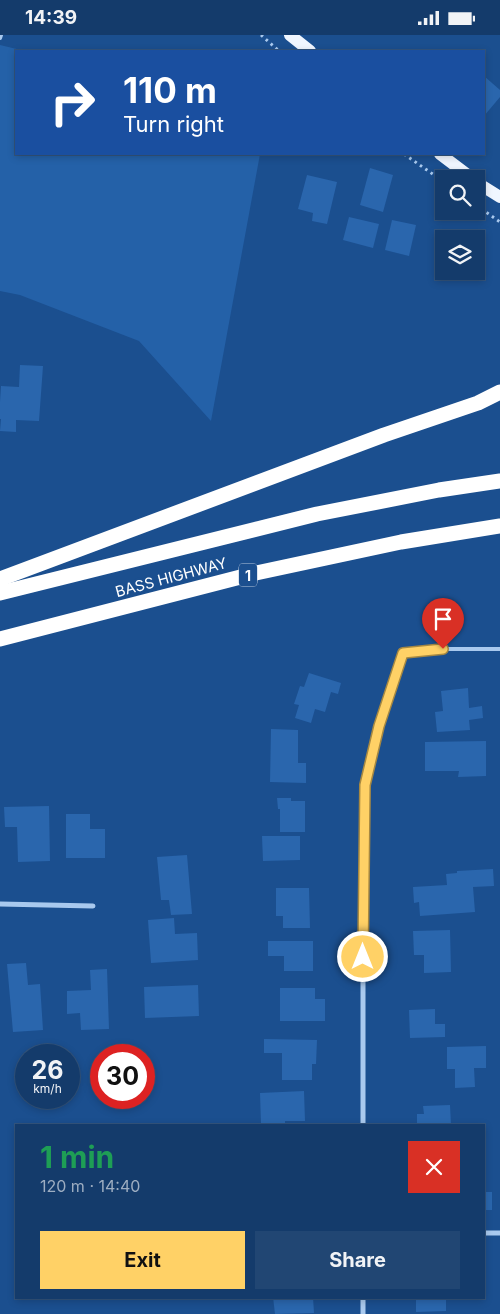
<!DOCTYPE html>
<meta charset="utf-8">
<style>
:root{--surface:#143b6b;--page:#214673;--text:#f1f3f6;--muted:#9dadc1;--line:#33557e;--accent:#ffd166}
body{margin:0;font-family:Inter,sans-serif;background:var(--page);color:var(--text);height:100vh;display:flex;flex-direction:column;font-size:19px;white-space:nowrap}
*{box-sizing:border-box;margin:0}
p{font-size:16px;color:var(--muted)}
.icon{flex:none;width:28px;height:28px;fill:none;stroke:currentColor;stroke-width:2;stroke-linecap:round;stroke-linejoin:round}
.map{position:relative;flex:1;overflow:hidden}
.side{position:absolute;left:15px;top:1089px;width:470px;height:175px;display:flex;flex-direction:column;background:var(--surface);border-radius:0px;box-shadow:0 2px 8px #0003,0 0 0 1px var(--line)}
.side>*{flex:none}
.banner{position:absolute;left:15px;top:15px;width:470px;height:105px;border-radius:0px;box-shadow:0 2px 8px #0003,0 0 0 1px var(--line);background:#1a4fa0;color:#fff;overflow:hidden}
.tools{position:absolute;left:435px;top:135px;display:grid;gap:10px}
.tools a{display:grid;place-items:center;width:50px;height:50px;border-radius:0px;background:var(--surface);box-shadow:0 2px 8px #0003,0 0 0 1px var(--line);font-size:25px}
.speed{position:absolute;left:15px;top:1009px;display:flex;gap:10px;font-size:25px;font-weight:700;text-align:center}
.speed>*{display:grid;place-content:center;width:65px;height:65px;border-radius:50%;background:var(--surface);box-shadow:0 2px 8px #0003,0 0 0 1px var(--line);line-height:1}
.speed small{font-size:12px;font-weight:400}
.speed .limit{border:8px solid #d22;background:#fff;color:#111}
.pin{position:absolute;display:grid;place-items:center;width:42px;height:42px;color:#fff;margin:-51px -21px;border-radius:50% 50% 50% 0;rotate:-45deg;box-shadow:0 0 5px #0007}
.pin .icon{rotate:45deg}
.me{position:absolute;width:55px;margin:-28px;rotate:0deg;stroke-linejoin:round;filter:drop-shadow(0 0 4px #0008)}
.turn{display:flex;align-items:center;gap:18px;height:105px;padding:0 25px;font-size:22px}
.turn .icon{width:65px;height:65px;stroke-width:2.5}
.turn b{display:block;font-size:35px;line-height:42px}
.round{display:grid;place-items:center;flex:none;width:52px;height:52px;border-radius:0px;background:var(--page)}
.overview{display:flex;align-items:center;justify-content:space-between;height:85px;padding:0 25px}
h1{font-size:30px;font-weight:700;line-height:38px;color:#1e9e55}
.action{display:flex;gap:10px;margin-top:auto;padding:10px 25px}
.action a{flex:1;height:58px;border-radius:0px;background:var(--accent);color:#111;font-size:20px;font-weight:700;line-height:58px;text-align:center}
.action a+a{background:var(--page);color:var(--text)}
.status{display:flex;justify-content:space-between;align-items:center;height:35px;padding:0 25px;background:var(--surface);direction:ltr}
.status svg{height:14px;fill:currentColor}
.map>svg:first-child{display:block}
</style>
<div class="status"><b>14:39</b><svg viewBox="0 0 49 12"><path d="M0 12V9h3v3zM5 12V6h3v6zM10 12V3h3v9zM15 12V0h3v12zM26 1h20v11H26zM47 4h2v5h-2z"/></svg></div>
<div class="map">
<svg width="500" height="1279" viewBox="0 0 500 1279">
<rect width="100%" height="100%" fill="#1b4f8f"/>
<polygon fill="#2461a8" points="0,10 25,16 16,16 16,119 260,119 211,386 139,306 20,260 0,256"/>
<g fill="#2a66ad">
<polygon points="484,41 500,55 500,62 484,81"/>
<polygon points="370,133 393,140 383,177 360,170"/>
<polygon points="307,140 337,147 327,189 312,186 313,178 298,174"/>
<polygon points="349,182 379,189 373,213 343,205"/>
<polygon points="392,185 416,190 409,221 385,215"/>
<polygon points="440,208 444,209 444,236 466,236 464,245 435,240"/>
<polygon points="20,330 43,331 39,386 16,385 16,397 0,396 1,384 0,384 0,367 1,351 19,352"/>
<polygon points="309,638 341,648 338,659 331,657 325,677 315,674 311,688 295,683 299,670 294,669 300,651 304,652"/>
<polygon points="468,653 469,673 482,671 483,683 469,685 470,695 437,697 435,677 443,676 441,656"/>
<polygon points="271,694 298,695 298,728 306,728 306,748 270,747"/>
<polygon points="486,706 486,741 458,742 459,736 425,736 425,707"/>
<polygon points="277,763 291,763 291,766 305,766 305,797 280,797 280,774 278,774"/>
<polygon points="49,771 50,826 18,827 17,792 5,792 4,772"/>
<polygon points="66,779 90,779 90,794 105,794 105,823 66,823"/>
<polygon points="262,801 300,801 300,825 263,826"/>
<polygon points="187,820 192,879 171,880 169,865 161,865 157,822"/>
<polygon points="493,834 494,851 473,852 475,877 420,881 419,867 414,868 413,852 447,850 446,839 457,838 457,836"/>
<polygon points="276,853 309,853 310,893 283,893 283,881 276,881"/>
<polygon points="174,883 175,899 197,898 198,925 151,928 148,885"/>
<polygon points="450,895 451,937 424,938 424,920 414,920 413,896"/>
<polygon points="268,906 313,906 313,936 284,936 284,921 268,921"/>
<polygon points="26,928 28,950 40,949 43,995 13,997 7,929"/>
<polygon points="107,934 109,994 81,995 80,978 67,979 67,956 91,955 90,935"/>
<polygon points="198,950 199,981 145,983 144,952"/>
<polygon points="280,953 315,953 315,964 325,964 325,986 280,986"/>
<polygon points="435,974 435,989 445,989 445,1002 410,1003 409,975"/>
<polygon points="264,1004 317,1005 316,1029 312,1029 312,1045 282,1045 282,1018 264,1018"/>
<polygon points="486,1011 486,1033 474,1033 475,1052 455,1053 455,1034 447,1034 447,1012"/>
<polygon points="304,1056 305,1086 285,1086 285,1090 261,1090 260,1058"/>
<polygon points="450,1070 451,1090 417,1089 417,1079 424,1079 423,1071"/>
<rect x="484" y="1157" width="8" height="18"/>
<polygon points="273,1262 313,1262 314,1278 275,1279"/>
<polygon points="416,1262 446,1262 446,1276 416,1277"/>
</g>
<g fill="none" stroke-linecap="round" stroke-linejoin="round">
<g stroke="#a9c9ee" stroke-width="3" stroke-dasharray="2.5 4" stroke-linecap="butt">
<polyline points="261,0 279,16"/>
<polyline points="404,119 444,147"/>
<polyline points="476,170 500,187"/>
</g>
<g stroke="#a9c9ee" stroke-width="4">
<polyline points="0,3 1,0"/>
<polyline points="403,618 443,614 500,614"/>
</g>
<g stroke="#a9c9ee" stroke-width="5">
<polyline points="0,869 93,871"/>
<polyline points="363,1090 363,828 365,750 379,691 403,618"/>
<polyline points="484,1198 500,1198"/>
<polyline points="363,1279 363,1262"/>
</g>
<g stroke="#f0f6ff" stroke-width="12">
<polyline points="290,0 310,16"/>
<polyline points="440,119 473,144"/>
<polyline points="476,147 500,162"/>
</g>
<g stroke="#fff" stroke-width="15">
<polyline points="0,544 384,400 478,368 500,357"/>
<polyline points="0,558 317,479 439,455 500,446"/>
<polyline points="0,604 256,538 401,507 500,491"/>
</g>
</g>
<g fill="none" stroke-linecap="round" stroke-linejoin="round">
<defs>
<polyline id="route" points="363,922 365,750 379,691 403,618 443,614"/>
</defs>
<use href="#route" stroke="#a68842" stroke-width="12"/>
<use href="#route" stroke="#ffd166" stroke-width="9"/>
</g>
<g text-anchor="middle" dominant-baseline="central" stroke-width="5" stroke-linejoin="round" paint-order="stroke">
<rect fill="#1b4f8f" stroke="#bbcadd" stroke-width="1" x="239" y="528.5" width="18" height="23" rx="4"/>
<g font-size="14" font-weight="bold" fill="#fff">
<text x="248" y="540">1</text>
</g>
<g font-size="15" fill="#fff" stroke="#1b4f8f">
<text transform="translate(171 542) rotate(-15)">BASS HIGHWAY</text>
</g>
</g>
</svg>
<div class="tools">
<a><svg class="icon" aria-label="search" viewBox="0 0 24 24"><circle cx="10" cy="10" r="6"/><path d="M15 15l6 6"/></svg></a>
<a><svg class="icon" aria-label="layers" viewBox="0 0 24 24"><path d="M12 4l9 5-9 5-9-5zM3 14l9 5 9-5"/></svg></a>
</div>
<div class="speed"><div>26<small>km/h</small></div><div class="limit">30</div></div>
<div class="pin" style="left:443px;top:614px;background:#d93025"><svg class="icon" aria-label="arrive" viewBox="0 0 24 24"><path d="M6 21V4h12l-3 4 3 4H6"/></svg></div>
<svg class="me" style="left:363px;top:922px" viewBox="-20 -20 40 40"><circle r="17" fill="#ffd166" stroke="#fff" stroke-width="3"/><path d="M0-11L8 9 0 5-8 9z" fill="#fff"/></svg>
<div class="banner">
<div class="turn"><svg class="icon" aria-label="right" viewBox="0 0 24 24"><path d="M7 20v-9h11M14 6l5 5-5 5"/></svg><div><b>110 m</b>Turn right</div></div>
</div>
<section class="side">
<div class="overview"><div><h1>1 min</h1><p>120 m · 14:40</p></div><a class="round" style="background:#d93025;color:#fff"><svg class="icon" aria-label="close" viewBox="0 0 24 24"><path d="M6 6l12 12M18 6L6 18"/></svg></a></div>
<div class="action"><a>Exit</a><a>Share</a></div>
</section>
</div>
